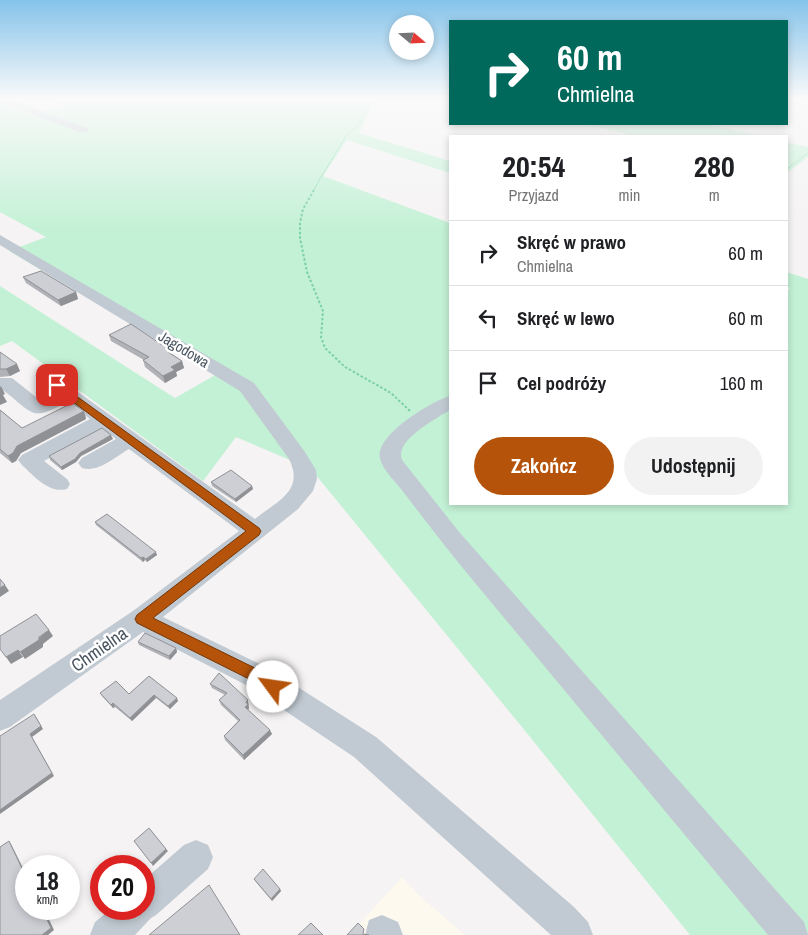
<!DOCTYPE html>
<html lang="pl">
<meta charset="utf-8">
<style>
:root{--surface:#fff;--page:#f2f2f2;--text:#202124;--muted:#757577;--line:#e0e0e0;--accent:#b45309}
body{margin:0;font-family:"Archivo Narrow",sans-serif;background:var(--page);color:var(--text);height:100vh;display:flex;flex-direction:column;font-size:19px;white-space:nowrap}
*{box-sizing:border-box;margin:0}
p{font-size:16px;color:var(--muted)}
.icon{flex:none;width:28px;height:28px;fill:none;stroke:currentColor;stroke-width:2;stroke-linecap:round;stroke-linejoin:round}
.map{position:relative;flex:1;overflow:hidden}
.drawer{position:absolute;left:449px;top:135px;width:339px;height:370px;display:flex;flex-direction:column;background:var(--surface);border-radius:0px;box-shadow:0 2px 8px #0003}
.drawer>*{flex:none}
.top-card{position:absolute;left:449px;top:20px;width:339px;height:105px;border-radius:0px;box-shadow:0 2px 8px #0003;background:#00695c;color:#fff;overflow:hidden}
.needle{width:32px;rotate:109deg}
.controls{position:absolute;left:389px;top:15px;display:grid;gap:10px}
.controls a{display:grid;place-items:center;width:45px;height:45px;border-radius:50%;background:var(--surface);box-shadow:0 2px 8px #0003;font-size:25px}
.speed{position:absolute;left:15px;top:855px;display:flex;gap:10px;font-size:25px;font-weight:700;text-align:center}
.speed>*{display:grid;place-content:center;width:65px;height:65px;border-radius:50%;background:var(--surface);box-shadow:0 2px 8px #0003;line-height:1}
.speed small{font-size:12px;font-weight:400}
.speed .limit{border:8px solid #d22;background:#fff;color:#111}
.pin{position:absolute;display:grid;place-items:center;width:42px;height:42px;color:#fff;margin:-21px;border-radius:10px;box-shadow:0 2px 8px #0006}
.me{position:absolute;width:55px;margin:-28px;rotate:301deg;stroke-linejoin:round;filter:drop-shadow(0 0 4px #0008)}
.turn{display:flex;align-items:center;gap:18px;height:105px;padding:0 25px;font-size:22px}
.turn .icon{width:65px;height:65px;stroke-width:2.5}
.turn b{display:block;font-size:35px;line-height:42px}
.eta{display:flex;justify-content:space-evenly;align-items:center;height:85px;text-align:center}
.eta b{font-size:30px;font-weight:700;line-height:35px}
.primary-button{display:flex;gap:10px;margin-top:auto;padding:10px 25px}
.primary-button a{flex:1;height:58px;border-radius:30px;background:var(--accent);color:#fff;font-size:20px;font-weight:700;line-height:58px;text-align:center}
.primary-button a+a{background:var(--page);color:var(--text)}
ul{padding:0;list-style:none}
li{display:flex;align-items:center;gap:15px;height:65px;padding:0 25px;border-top:1px solid var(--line)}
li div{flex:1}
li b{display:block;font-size:19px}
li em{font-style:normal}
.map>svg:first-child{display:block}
</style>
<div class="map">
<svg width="808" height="935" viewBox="0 0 808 935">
<rect width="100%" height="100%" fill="#f5f3f3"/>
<polygon fill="#fdf9ef" points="402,877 422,898 465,935 349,935"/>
<g fill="#c3f1d5">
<polygon points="41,99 373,99 374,102 359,133 450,161 450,173 347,140 323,176 450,223 450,504 786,504 786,292 790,288 786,287 786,272 808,279 808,935 690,935 526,732 311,469 236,437 203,481 12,341 0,346 0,286 175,398 217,374 9,251 46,237 0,212 0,101 34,114 62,106"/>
<polygon points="584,124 706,124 761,136 635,136"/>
<polygon points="786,142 808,147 808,157 786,174"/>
</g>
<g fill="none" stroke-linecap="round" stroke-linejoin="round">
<g stroke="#7ad0a6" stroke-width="1" stroke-dasharray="2 1" stroke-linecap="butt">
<polyline points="786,102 808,106"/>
<polyline points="786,170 808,153"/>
<polyline points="313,191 346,136 357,127 369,105 368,99"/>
</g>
<polyline stroke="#7ad0a6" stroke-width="2" stroke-dasharray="2.5 2" stroke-linecap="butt" points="314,190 303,209 300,223 300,238 307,272 323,311 321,337 325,348 345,367 391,393 410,411"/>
<g fill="#c1cad2" fill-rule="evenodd">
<polygon points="0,99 9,99 87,128 88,130 87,132 79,132 0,102"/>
<path d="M0,235L254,383L305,452L316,470L317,479L313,491L298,509L163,617L268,668L376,737L574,907L588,922L593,935H551L354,757L248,686L143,632L10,727L0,731V700L133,611L239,531L129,449C115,457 98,473 82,468L78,463L82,458L116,439L103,429L44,461L67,479L70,484L67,489C49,494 34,476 22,465L18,460L22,455L90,419L67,402C31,422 34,414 3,390L0,391V378H12L41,401L55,393L35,376L38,372L44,370L50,372L255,519C277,501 305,491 289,459L240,391L0,245Z"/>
<path d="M450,396V410C436,419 394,440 402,460L460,533L804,922L808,935H768C669,816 570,697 471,578C447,549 424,519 401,489C394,480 382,469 380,458C375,435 432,401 450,396Z"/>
<polygon points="196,840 208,845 213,857 208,869 156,915 151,918 135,935 90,935 95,922 111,909 144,909 144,880 184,845"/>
<polygon points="382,915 398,922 403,935 365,935 369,920"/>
</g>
</g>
<g fill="#b0b2b7">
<polygon points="23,277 76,292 78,299 61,306 26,283"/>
<polygon points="109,335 172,354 182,361 184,368 176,372 177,376 165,383 145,367 143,360 144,360 111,341"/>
<polygon points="0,352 20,371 10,376 0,377"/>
<polygon points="0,410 22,428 84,411 86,419 21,453 16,461 12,463 0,453"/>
<polygon points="113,439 81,456 76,462 62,470 50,460 49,456"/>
<polygon points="211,482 252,486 253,489 236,502 212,486"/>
<polygon points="95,522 157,555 147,562 145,560 143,562 96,525"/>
<polygon points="138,642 176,648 177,652 170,660 139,645"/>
<polygon points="149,676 178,701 170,709 156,698 132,721 115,707 113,708 102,696 100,693 129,694"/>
<polygon points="210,684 249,704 248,705 249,709 248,710 272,734 244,760 225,740 224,736 238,721 221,705 219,700 225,695 212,688"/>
<polygon points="254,879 280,889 281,891 272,901 256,882"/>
</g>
<g fill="#909195">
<polygon points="76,292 78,299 61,306 58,300"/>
<polygon points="182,361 184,368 176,372 177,376 165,383 163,376 171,367"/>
<polygon points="17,364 20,371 10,376 6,369"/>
<polygon points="1,386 5,394 3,395 7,402 0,405 0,387"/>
<polygon points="84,411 86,419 21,453 16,461 12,463 8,456 17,446"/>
<polygon points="111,435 113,439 81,456 76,462 62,470 61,467 80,453"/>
<polygon points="252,486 253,489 236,502 235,499"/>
<polygon points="156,552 157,555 147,562 146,559"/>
<polygon points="143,557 145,560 143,562 141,558"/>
<polygon points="5,585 9,591 0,597 0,588"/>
<polygon points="49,630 53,636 43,644 43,647 25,659 20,652"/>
<polygon points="176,648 177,652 170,660 169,656"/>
<polygon points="18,650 23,657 11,664 6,657"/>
<polygon points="154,695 156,698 132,721 130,718"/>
<polygon points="177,698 178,701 170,709 168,706"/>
<polygon points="248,700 249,709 246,711 245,707 246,702"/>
<polygon points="113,703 115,707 113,708 111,705"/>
<polygon points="36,717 43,729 32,737 54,776 0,814 0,810"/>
<polygon points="270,730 272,734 244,760 243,755"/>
<polygon points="9,841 11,844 26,874 26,877"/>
<polygon points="166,849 168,851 153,866 151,863"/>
<polygon points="280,889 281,891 272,901 271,899"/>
<polygon points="42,909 44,909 54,930 48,935 42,935"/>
</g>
<g fill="#cdcfd5" stroke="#909195">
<polygon points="41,271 76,292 58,300 23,277"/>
<polygon points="131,324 171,351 168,352 182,361 171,367 175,370 163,376 143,360 149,357 109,335"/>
<polygon points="0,352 17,364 6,369 0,369"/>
<polygon points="72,403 84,411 17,446 13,453 8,456 0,449 0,410 22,428"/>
<polygon points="102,428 111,435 80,453 75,459 61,467 49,456"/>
<polygon points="231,470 252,486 235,499 211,482"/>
<polygon points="107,514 156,552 146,559 143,557 141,558 95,522"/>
<polygon points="0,579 5,585 0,588"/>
<polygon points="36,614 49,630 39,637 39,640 20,652 18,650 6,657 0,649 0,636"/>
<polygon points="145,633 176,648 169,656 138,642"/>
<polygon points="219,673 248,700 246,702 248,705 245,707 270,730 243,755 224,736 240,720 219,700 227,693 210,684"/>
<polygon points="149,676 177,698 168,706 154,695 130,718 113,703 111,705 100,693 116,681 129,694"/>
<polygon points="34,714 41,726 30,734 52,773 0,810 0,736"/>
<polygon points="149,828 166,849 151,863 134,841"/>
<polygon points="9,841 26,877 26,909 42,909 51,928 42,935 0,935 0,847"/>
<polygon points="263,869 280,889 271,899 254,879"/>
<polygon points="209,885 240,935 149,935"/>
<polygon points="311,923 323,935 298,935"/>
<polygon points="358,923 364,929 363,934 369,935 347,935"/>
</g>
<linearGradient id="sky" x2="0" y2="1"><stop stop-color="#85c3ea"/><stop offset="0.43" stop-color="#fafafa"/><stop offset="1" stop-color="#fafafa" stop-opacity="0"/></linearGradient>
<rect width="808" height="230" fill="url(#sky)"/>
<polygon fill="#b45309" stroke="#753606" points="57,382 259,528 261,531 259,535 153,618 263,672 278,682 281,687 278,691 273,693 253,681 137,623 135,619 137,615 246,531 53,387 52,385"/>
<g text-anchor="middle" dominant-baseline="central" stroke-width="5" stroke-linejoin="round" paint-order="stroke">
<g font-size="15" fill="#4a5661" stroke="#fff">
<text transform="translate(184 349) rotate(31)">Jagodowa</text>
</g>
<g font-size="18" fill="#4a5661" stroke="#fff">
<text transform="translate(99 649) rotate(-35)">Chmielna</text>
</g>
</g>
</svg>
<div class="controls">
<a><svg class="needle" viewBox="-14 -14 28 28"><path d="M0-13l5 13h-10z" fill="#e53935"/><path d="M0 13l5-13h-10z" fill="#757577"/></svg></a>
</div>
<div class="speed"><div>18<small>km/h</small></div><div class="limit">20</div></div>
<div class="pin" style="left:57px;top:385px;background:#d93025"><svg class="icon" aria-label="arrive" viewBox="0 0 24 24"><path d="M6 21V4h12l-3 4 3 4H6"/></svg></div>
<svg class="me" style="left:273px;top:687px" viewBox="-20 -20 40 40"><circle r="19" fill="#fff"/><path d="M0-13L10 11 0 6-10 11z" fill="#b45309"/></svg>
<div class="top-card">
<div class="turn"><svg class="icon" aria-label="right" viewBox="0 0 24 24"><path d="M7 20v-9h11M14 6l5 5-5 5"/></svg><div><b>60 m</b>Chmielna</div></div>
</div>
<section class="drawer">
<div class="eta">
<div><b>20:54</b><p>Przyjazd</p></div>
<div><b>1</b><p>min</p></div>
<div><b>280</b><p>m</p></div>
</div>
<ul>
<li><svg class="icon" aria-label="right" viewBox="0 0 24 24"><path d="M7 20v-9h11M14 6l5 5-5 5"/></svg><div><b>Skręć w prawo</b><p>Chmielna</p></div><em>60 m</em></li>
<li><svg class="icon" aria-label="left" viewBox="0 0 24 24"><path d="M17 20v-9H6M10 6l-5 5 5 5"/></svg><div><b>Skręć w lewo</b></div><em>60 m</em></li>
<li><svg class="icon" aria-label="arrive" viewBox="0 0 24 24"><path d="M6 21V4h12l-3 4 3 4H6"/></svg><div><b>Cel podróży</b></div><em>160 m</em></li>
</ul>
<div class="primary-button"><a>Zakończ</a><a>Udostępnij</a></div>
</section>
</div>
